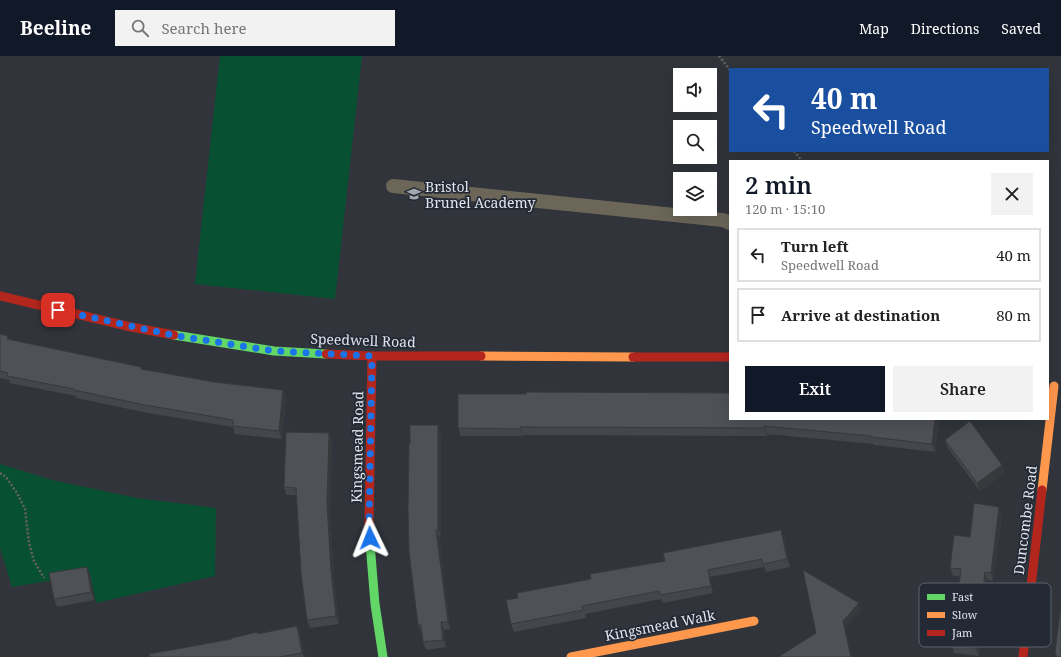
<!DOCTYPE html>
<meta charset="utf-8">
<style>
:root{--surface:#fff;--page:#f2f2f2;--text:#222;--muted:#767676;--line:#e0e0e0;--accent:#111827}
body{margin:0;font-family:"Noto Serif",serif;background:var(--page);color:var(--text);height:100vh;display:flex;flex-direction:column;font-size:15px;white-space:nowrap}
*{box-sizing:border-box;margin:0}
p{font-size:13px;color:var(--muted)}
.icon{flex:none;width:22px;height:22px;fill:none;stroke:currentColor;stroke-width:2;stroke-linecap:round;stroke-linejoin:round}
.map{position:relative;flex:1;overflow:hidden}
.sheet{position:absolute;left:729px;top:104px;width:320px;height:260px;display:flex;flex-direction:column;background:var(--surface);border-radius:0px;box-shadow:0 4px 16px #0002}
.sheet>*{flex:none}
.hud{position:absolute;left:729px;top:12px;width:320px;height:84px;border-radius:0px;box-shadow:0 4px 16px #0002;background:#1a4fa0;color:#fff;overflow:hidden}
.fabs{position:absolute;left:673px;top:12px;display:grid;gap:8px}
.fabs a{display:grid;place-items:center;width:44px;height:44px;border-radius:0px;background:var(--surface);box-shadow:0 4px 16px #0002;font-size:20px}
.pin{position:absolute;display:grid;place-items:center;width:34px;height:34px;color:#fff;margin:-17px;border-radius:8px;box-shadow:0 2px 6px #0006}
.me{position:absolute;width:44px;margin:-22px;rotate:358deg;stroke-linejoin:round;filter:drop-shadow(0 0 3px #0008)}
.turn{display:flex;align-items:center;gap:14px;height:84px;padding:0 16px;font-size:18px}
.turn .icon{width:52px;height:52px;stroke-width:2.5}
.turn b{display:block;font-size:28px;line-height:34px}
.round{display:grid;place-items:center;flex:none;width:42px;height:42px;border-radius:0px;background:var(--page)}
.headline{display:flex;align-items:center;justify-content:space-between;height:68px;padding:0 16px}
h1{font-size:24px;font-weight:600;line-height:30px;color:var(--accent)}
.button{display:flex;gap:8px;margin-top:auto;padding:8px 16px}
.button a{flex:1;height:46px;border-radius:0px;background:var(--accent);color:#fff;font-size:16px;font-weight:600;line-height:46px;text-align:center}
.button a+a{background:var(--page);color:var(--text)}
ul{padding:0;list-style:none}
li{display:flex;align-items:center;gap:12px;height:54px;margin:0 8px 6px;padding:0 8px;border:2px solid var(--line);border-radius:0px}
li div{flex:1}
li b{display:block;font-size:15px}
li em{font-style:normal}
header{display:flex;align-items:center;gap:24px;box-sizing:border-box;height:56px;padding:0 20px;background:var(--accent);color:#fff}
header strong{font-size:19px}
nav{display:flex;gap:22px;margin-inline-start:auto;font-size:14px}
.search{width:280px;height:36px;background:var(--page);display:flex;align-items:center;gap:10px;box-sizing:border-box;padding:0 14px;border-radius:0px;color:var(--muted);font-size:15px}
.map>svg:first-child{display:block}
</style>
<header>
<strong>Beeline</strong>
<div class="search"><svg class="icon" aria-label="search" viewBox="0 0 24 24"><circle cx="10" cy="10" r="6"/><path d="M15 15l6 6"/></svg>Search here</div>
<nav><a>Map</a><a>Directions</a><a>Saved</a></nav>
</header>
<div class="map">
<svg width="1061" height="601" viewBox="0 0 1061 601">
<rect width="100%" height="100%" fill="#31353b"/>
<g fill="#075032">
<polygon points="220,0 362,0 335,243 195,228"/>
<polygon points="0,408 52,424 137,442 216,452 215,520 96,547 90,518 12,531 0,492"/>
</g>
<g fill="none" stroke-linecap="round" stroke-linejoin="round">
<g stroke="#67645b" stroke-width="2.5" stroke-dasharray="2 2" stroke-linecap="butt">
<polyline points="719,0 730,14"/>
<polyline points="794,95 802,105"/>
<polyline points="0,417 6,421 17,437 25,453 29,487 34,505 44,522"/>
</g>
<polyline stroke="#6c6659" stroke-width="14" points="393,130 723,164 730,167"/>
<g stroke="#63d668" stroke-width="9">
<polyline points="174,279 274,295 326,298"/>
<polyline points="370,487 375,548 383,601"/>
</g>
<g stroke="#ff974d" stroke-width="9">
<polyline points="481,300 633,301"/>
<polyline points="1042,434 1054,330"/>
<polyline points="571,601 754,565"/>
</g>
<g stroke="#b3261e" stroke-width="9">
<polyline points="0,240 131,271 174,279"/>
<polyline points="326,298 372,300 481,300"/>
<polyline points="633,301 730,301"/>
<polyline points="370,487 369,468 372,300"/>
<polyline points="1023,601 1042,434"/>
</g>
</g>
<g fill="#43464a">
<polygon points="0,278 9,283 141,311 142,314 286,341 282,383 235,378 233,371 148,357 76,342 76,340 10,327 9,324 0,322"/>
<polygon points="730,363 939,363 935,396 874,389 874,388 767,378 767,380 523,379 523,380 461,380 458,372"/>
<polygon points="441,377 441,481 439,481 450,573 444,574 446,591 426,594 423,586 422,577 418,569"/>
<polygon points="945,384 1005,417 980,435 948,392"/>
<polygon points="332,385 330,455 334,522 339,568 310,572 307,564 297,439 286,439 284,431"/>
<polygon points="1002,458 993,525 988,524 979,600 954,597 952,589 960,520 953,520 950,512 970,481"/>
<polygon points="784,481 790,511 766,516 764,511 710,521 713,537 663,547 661,543 585,558 586,562 514,576 511,568 518,542 591,523"/>
<polygon points="90,518 94,544 57,551 54,543"/>
<polygon points="297,570 300,578 305,601 150,601 232,583"/>
</g>
<g fill="#37393c">
<polygon points="283,334 286,341 282,383 279,375"/>
<polygon points="935,363 939,363 935,396 932,388"/>
<polygon points="438,369 441,377 441,481 438,474"/>
<polygon points="764,370 767,378 767,380 764,372"/>
<polygon points="520,371 523,379 523,380 520,373"/>
<polygon points="329,377 332,385 330,455 334,522 339,568 336,560 331,514 327,447"/>
<polygon points="1002,409 1005,417 980,435 977,427"/>
<polygon points="999,451 1002,458 993,525 991,517"/>
<polygon points="436,474 439,481 450,573 448,566"/>
<polygon points="781,474 784,481 790,511 787,503"/>
<polygon points="87,511 90,518 94,544 91,536"/>
<polygon points="708,514 710,521 713,537 711,530"/>
<polygon points="985,516 988,524 979,600 976,592"/>
<polygon points="859,547 861,555 846,572 852,601 851,601 843,565"/>
<polygon points="441,566 444,574 446,591 443,584"/>
<polygon points="297,570 300,578 305,601 304,601 302,597"/>
</g>
<g fill="#4e5156" stroke="#37393c">
<polygon points="0,278 8,280 7,283 141,311 141,313 214,326 283,334 279,375 233,370 233,364 145,349 74,334 74,333 7,320 8,317 0,315"/>
<polygon points="526,336 730,337 730,363 935,363 932,388 871,381 871,380 764,370 764,372 520,371 520,373 458,372 458,338 526,338"/>
<polygon points="970,365 1002,409 977,427 945,384"/>
<polygon points="410,369 438,369 438,474 436,474 448,566 441,566 443,584 423,586 421,569 418,569 409,496 408,453 409,388 410,388"/>
<polygon points="286,376 329,377 327,447 331,514 336,560 307,564 301,517 296,432 284,431"/>
<polygon points="974,447 999,451 991,517 985,516 976,592 952,589 961,513 950,512 954,479 970,481"/>
<polygon points="781,474 787,503 763,508 762,503 708,514 711,530 660,539 659,535 582,550 583,554 511,568 506,544 518,542 517,537 591,523 590,518 665,505 663,497"/>
<polygon points="87,511 91,536 54,543 49,517"/>
<polygon points="803,514 859,547 843,565 851,601 778,601 816,577"/>
<polygon points="1061,548 1061,601 1057,601 1055,597"/>
<polygon points="297,570 302,597 279,601 150,601 149,598 232,583 232,582 257,576 258,578"/>
</g>
<g fill="none" stroke-linecap="round" stroke-linejoin="round">
<polyline stroke="#1a73e8" stroke-width="7" stroke-dasharray="0 12.6" points="58,254 172,279 274,295 372,300 369,468 370,482"/>
</g>
<defs>
<symbol id="school-bare" viewBox="-9 -9 18 18"><path d="M0-5L7-2L0 1L-7-2ZM-4 1L0 2.5L4 1V4Q0 6-4 4Z" fill="#a3a7ae" stroke="#232a35" stroke-width="2.5" paint-order="stroke"/></symbol>
</defs>
<g fill-rule="evenodd">
<use href="#school-bare" x="404" y="128" width="20" height="20"/>
</g>
<g text-anchor="middle" dominant-baseline="central" stroke-width="3.5" stroke-linejoin="round" paint-order="stroke">
<g font-size="14" fill="#e0e5ec" stroke="#232a35" text-anchor="start">
<text x="425" y="130">Bristol<tspan x="425" dy="16">Brunel Academy</tspan></text>
</g>
<g font-size="14" fill="#e0e5ec" stroke="#232a35">
<text transform="translate(363 284) rotate(2)">Speedwell Road</text>
<text transform="translate(357 391) rotate(-89)">Kingsmead Road</text>
<text transform="translate(1025 464) rotate(-83)">Duncombe Road</text>
<text transform="translate(660 569) rotate(-11)">Kingsmead Walk</text>
</g>
</g>
<rect x="919" y="527" width="132" height="64" rx="6" fill="#232a35" stroke="#5c626c" stroke-width="1"/>
<rect x="927" y="538" width="18" height="6" fill="#63d668"/>
<rect x="927" y="556" width="18" height="6" fill="#ff974d"/>
<rect x="927" y="574" width="18" height="6" fill="#b3261e"/>
<g font-size="11" fill="#e0e5ec">
<text x="952" y="545">Fast</text>
<text x="952" y="563">Slow</text>
<text x="952" y="581">Jam</text>
</g>
</svg>
<div class="fabs">
<a><svg class="icon" aria-label="sound" viewBox="0 0 24 24"><path d="M4 9h4l5-4v14l-5-4H4zM17 9q2 3 0 6"/></svg></a>
<a><svg class="icon" aria-label="search" viewBox="0 0 24 24"><circle cx="10" cy="10" r="6"/><path d="M15 15l6 6"/></svg></a>
<a><svg class="icon" aria-label="layers" viewBox="0 0 24 24"><path d="M12 4l9 5-9 5-9-5zM3 14l9 5 9-5"/></svg></a>
</div>
<div class="pin" style="left:58px;top:254px;background:#d93025"><svg class="icon" aria-label="arrive" viewBox="0 0 24 24"><path d="M6 21V4h12l-3 4 3 4H6"/></svg></div>
<svg class="me" style="left:370px;top:482px" viewBox="-20 -20 40 40"><path d="M0-17L14 15 0 8-14 15z" fill="#1a73e8" stroke="#fff" stroke-width="4"/></svg>
<div class="hud">
<div class="turn"><svg class="icon" aria-label="left" viewBox="0 0 24 24"><path d="M17 20v-9H6M10 6l-5 5 5 5"/></svg><div><b>40 m</b>Speedwell Road</div></div>
</div>
<section class="sheet">
<div class="headline"><div><h1>2 min</h1><p>120 m · 15:10</p></div><a class="round"><svg class="icon" aria-label="close" viewBox="0 0 24 24"><path d="M6 6l12 12M18 6L6 18"/></svg></a></div>
<ul>
<li><svg class="icon" aria-label="left" viewBox="0 0 24 24"><path d="M17 20v-9H6M10 6l-5 5 5 5"/></svg><div><b>Turn left</b><p>Speedwell Road</p></div><em>40 m</em></li>
<li><svg class="icon" aria-label="arrive" viewBox="0 0 24 24"><path d="M6 21V4h12l-3 4 3 4H6"/></svg><div><b>Arrive at destination</b></div><em>80 m</em></li>
</ul>
<div class="button"><a>Exit</a><a>Share</a></div>
</section>
</div>
